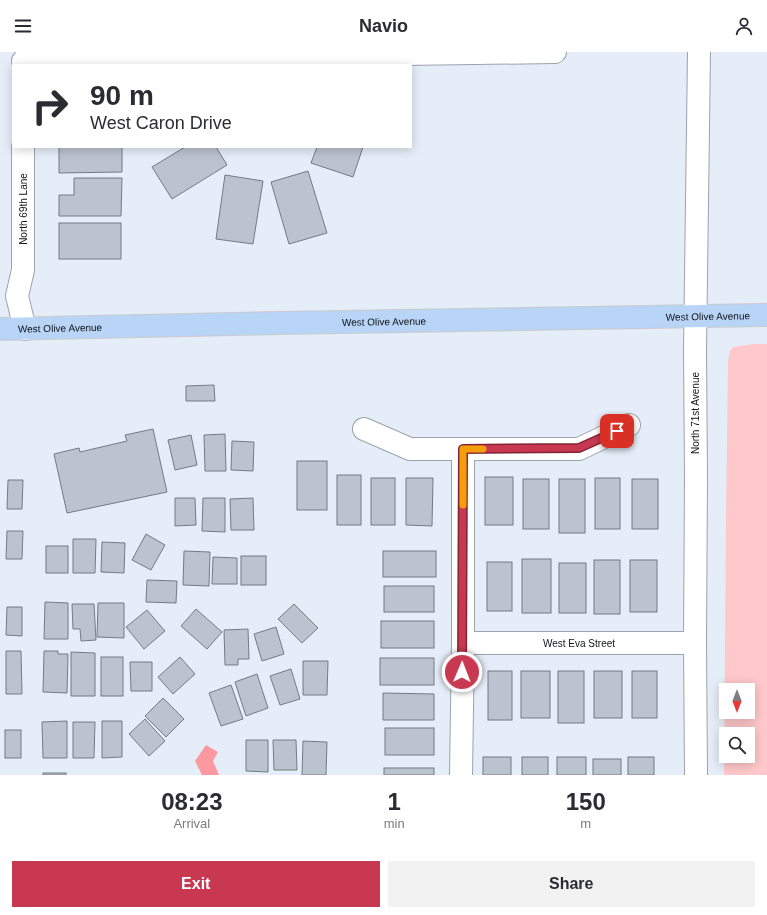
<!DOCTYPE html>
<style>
:root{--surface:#fff;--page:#f2f2f3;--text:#2b2b33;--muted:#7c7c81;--accent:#c83850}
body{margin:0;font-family:Helvetica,sans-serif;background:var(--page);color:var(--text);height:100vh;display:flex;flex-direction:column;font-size:15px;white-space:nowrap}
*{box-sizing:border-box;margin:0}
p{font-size:13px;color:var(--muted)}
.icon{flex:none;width:22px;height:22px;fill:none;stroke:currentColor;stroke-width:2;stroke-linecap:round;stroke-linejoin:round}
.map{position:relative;height:723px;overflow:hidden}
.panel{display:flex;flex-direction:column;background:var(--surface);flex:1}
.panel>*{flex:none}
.banner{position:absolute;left:12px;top:12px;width:400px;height:84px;border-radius:0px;box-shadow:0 2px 10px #0003;background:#fff;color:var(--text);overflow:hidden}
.needle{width:26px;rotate:180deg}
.buttons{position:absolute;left:719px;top:631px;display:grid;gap:8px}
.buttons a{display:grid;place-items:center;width:36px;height:36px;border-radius:0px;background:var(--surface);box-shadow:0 2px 10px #0003;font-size:20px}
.pin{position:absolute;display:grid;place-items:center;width:34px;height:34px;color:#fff;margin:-17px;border-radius:8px;box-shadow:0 2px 6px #0006}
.me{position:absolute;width:44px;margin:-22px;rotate:1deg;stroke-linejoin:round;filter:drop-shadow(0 0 3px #0008)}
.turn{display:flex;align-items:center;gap:14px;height:84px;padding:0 12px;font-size:18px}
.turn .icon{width:52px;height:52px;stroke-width:2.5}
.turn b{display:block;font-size:28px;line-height:34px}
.eta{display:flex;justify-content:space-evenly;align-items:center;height:68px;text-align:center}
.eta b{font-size:24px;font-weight:700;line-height:28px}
.action{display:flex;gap:8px;margin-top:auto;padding:8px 12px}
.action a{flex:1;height:46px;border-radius:0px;background:var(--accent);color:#fff;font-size:16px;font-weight:700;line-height:46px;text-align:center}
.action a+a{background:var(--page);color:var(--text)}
header{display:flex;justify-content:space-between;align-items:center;height:52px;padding:0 12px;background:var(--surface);font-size:18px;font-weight:700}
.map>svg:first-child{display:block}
</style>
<header><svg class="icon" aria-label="menu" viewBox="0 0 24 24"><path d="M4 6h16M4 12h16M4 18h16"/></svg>Navio<svg class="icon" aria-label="person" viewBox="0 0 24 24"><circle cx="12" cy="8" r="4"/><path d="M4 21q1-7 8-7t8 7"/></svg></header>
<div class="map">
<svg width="767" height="723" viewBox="0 0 767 723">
<rect width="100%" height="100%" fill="#e5edf8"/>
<path fill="#ffc8ca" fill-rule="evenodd" d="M754,292H767V723H724L726,466L728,309L730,299L733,295ZM726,638H748V660H726ZM726,682H748V704H726Z"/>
<polygon fill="#fc99a0" points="206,693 218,700 213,709 219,723 202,723 195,709"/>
<g fill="#bbc3ce" stroke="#737b84">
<polygon points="59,95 122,95 122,120 59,121"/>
<polygon points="185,95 216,95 227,113 172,147 152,115"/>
<polygon points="317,95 363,95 353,125 311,111"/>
<polygon points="308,119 327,181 289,192 271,130"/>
<polygon points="225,123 263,129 253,192 216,187"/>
<polygon points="74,126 122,126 121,164 59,164 59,143 74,143"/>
<rect x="59" y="171" width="62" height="36"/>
<polygon points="214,333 215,349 186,349 186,334"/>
<polygon points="153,377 167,440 67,461 54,402 79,396 80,400 127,389 125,383"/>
<polygon points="225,382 226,419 205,419 204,383"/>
<polygon points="191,383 197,413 175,418 168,388"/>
<polygon points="232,389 254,390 253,419 231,418"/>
<rect x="297" y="409" width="30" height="49"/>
<rect x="337" y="423" width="24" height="50"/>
<rect x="485" y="425" width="28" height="48"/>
<rect x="371" y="426" width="24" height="47"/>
<polygon points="406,426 433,426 432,474 406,473"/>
<rect x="595" y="426" width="25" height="51"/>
<rect x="523" y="427" width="26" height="50"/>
<rect x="559" y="427" width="26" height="54"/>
<rect x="632" y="427" width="26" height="50"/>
<polygon points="8,428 23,428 22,457 7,457"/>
<polygon points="175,446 195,446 196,473 175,474"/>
<polygon points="203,446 225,446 225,480 202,479"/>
<polygon points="253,446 254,478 231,478 230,447"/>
<polygon points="7,479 23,479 22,507 6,507"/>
<polygon points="146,482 165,493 151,518 132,508"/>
<polygon points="73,487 96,487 95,521 73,521"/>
<polygon points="102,490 125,491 124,521 101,520"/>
<rect x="46" y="494" width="22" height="27"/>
<polygon points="184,499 210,500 209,534 183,533"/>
<rect x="383" y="499" width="53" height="26"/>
<rect x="241" y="504" width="25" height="29"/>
<polygon points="213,505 237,506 237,532 212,532"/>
<rect x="522" y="507" width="29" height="54"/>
<rect x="594" y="508" width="26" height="54"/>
<rect x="630" y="508" width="27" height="52"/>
<rect x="487" y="510" width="25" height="49"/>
<rect x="559" y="511" width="27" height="50"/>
<polygon points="147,528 177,529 176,551 146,550"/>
<rect x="384" y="534" width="50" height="26"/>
<polygon points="45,550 68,551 68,587 44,587"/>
<polygon points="98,551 124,551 124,586 97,585"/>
<polygon points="72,552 94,552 96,588 81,589 80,577 73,577"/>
<polygon points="294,552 318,576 302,591 278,567"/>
<polygon points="7,555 22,555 22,584 6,583"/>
<polygon points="196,557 222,580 207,597 181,574"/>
<polygon points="147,558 165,579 144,597 126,575"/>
<rect x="381" y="569" width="53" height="27"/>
<polygon points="276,575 284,602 262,609 254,582"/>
<polygon points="248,577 249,607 238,607 238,613 225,613 224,578"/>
<polygon points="6,599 21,599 22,642 6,642"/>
<polygon points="44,599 58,599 58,602 68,602 67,641 43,640"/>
<polygon points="71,600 95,601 95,644 71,644"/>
<rect x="101" y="605" width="22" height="39"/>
<polygon points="180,605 195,622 173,642 158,625"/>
<rect x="380" y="606" width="54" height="27"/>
<polygon points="303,609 328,609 327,643 303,643"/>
<polygon points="130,610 152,610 152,639 131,639"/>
<polygon points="291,617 300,647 280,653 270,624"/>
<rect x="488" y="619" width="24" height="49"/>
<rect x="521" y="619" width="29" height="47"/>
<rect x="558" y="619" width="26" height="52"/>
<rect x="594" y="619" width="28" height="47"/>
<rect x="632" y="619" width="25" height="47"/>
<polygon points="257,622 268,656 246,664 235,630"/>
<polygon points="231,633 243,667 221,674 209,641"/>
<polygon points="383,641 434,642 434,668 383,668"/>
<polygon points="163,646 184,667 166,685 145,664"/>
<polygon points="145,667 165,689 149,704 129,682"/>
<polygon points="67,669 67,706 43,706 42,670"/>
<polygon points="102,669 122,669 122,705 102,706"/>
<polygon points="73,670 95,670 94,706 73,706"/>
<rect x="385" y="676" width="49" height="27"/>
<rect x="5" y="678" width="16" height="28"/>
<polygon points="246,688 268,688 268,720 246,719"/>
<polygon points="273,688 296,688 297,718 274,718"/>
<polygon points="303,689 327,690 326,723 302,723"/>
<rect x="483" y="705" width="28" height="18"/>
<rect x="522" y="705" width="26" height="18"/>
<rect x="557" y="705" width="29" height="18"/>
<rect x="628" y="705" width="26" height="18"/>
<rect x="593" y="707" width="28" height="16"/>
<rect x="384" y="716" width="50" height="7"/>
<rect x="43" y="721" width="23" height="2"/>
</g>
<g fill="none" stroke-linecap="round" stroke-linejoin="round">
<defs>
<g id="minor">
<polyline points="23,9 263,4 555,0"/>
<polyline points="23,95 23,218 17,244 25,277"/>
<polyline points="364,377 410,397 579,397 629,373"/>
<path id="s1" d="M463,591H695"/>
<polyline points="461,723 463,591 463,397"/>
<polyline points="696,723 695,591 696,424 695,300 699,0"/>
</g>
<g id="major">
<path id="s2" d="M0,277L279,271L767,263"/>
</g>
</defs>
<use href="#minor" stroke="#9ba3ad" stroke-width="24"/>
<use href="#major" stroke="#cbcbcc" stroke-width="24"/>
<use href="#minor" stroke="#fff" stroke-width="22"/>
<use href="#major" stroke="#b8d4f7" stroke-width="22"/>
</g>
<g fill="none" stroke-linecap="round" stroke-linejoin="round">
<defs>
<polyline id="route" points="462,620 463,397 579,396 617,379"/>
</defs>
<use href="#route" stroke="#822434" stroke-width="10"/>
<use href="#route" stroke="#c83850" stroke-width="7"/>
<polyline stroke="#f59e0b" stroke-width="7" points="463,453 463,397 483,397"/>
</g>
<g text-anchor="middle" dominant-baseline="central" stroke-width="3.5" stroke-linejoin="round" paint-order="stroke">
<g font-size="10" fill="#111417" stroke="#fff">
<text transform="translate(23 157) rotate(-90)">North 69th Lane</text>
<text stroke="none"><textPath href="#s2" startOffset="708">West Olive Avenue</textPath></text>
<text stroke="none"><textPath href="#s2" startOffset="384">West Olive Avenue</textPath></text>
<text stroke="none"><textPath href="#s2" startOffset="60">West Olive Avenue</textPath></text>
<text transform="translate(695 361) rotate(-90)">North 71st Avenue</text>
<text stroke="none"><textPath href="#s1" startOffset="116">West Eva Street</textPath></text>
</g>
</g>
</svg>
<div class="buttons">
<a><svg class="needle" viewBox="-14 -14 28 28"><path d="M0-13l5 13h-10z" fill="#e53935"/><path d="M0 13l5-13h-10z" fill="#7c7c81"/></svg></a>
<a><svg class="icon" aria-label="search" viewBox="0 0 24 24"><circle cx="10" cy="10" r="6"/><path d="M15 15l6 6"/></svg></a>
</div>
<div class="pin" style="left:617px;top:379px;background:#d93025"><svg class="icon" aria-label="arrive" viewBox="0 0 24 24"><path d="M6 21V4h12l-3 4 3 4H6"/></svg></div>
<svg class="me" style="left:462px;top:620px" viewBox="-20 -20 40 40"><circle r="17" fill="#c83850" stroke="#fff" stroke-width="3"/><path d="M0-11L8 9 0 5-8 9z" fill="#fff"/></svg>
<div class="banner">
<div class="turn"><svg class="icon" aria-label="right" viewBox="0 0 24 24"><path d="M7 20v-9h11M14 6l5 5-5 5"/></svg><div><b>90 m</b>West Caron Drive</div></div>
</div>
</div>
<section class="panel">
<div class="eta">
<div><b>08:23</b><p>Arrival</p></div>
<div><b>1</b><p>min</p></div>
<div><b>150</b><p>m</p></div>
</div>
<div class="action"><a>Exit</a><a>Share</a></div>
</section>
